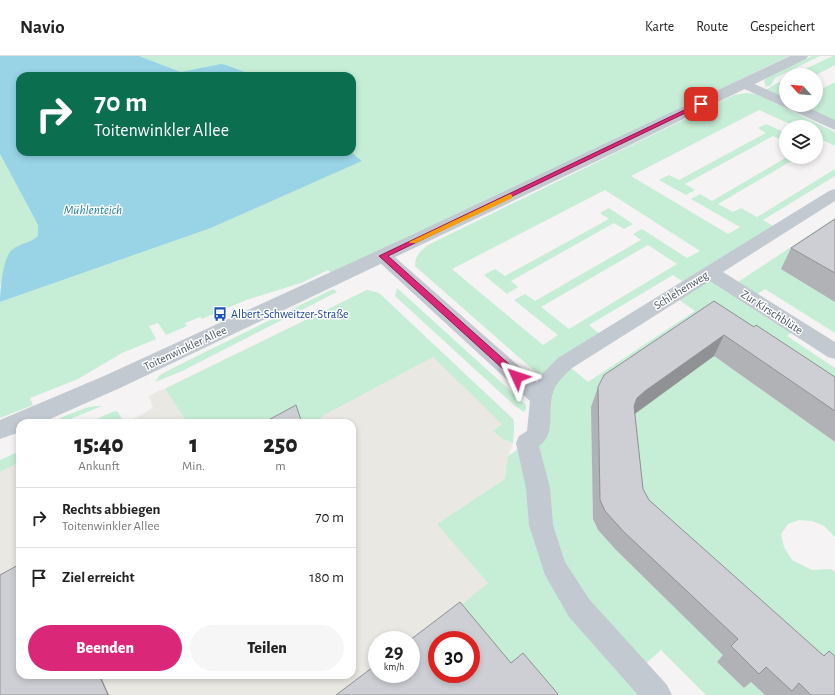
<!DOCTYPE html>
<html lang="de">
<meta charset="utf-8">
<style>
:root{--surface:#fff;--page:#f6f6f6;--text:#222;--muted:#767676;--line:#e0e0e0;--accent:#db2777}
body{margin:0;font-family:"Alegreya Sans",sans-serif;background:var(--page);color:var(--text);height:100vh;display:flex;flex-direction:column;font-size:15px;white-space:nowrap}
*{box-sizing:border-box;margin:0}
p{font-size:13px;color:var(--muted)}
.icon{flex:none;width:22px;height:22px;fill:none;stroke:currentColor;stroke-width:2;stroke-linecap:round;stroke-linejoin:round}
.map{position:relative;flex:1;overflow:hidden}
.sheet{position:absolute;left:16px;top:363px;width:340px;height:260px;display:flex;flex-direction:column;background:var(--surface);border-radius:12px;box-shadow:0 2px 6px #0003}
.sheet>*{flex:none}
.banner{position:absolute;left:16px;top:16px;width:340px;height:84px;border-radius:12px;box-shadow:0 2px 6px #0003;background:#0b6e4f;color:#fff;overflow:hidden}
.needle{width:26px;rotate:296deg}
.tools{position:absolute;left:779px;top:12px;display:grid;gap:8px}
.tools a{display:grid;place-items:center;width:44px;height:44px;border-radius:50%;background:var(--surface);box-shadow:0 2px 6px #0003;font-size:20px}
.speed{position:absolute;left:368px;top:575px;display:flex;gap:8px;font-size:20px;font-weight:700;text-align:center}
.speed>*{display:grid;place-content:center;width:52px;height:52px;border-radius:50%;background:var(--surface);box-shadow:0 2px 6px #0003;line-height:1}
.speed small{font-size:10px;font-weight:400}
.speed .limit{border:6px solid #d22;background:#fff;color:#111}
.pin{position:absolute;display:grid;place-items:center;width:34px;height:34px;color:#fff;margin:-17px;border-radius:8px;box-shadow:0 2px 6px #0006}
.me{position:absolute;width:44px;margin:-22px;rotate:312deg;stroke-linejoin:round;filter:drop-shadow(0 0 3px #0008)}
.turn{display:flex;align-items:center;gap:14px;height:84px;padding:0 12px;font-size:18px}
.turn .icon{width:52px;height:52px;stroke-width:2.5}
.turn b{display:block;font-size:28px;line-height:34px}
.eta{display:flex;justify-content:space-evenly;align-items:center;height:68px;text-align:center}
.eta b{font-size:24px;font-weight:800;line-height:28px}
.primary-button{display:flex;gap:8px;margin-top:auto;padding:8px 12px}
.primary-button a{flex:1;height:46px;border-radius:24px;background:var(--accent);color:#fff;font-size:16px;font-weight:800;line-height:46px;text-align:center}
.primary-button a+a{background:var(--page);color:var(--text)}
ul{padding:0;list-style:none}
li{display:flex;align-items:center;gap:12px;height:60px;padding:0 12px;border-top:1px solid var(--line)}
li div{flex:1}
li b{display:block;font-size:15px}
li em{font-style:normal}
header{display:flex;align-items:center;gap:24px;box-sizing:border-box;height:56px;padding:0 20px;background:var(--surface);border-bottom:1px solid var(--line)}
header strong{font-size:19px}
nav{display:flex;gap:22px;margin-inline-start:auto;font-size:14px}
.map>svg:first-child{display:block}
</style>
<header>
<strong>Navio</strong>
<nav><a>Karte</a><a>Route</a><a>Gespeichert</a></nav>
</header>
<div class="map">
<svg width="835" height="639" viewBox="0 0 835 639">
<rect width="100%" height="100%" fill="#f5f3f3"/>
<path fill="#eae8e2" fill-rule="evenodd" d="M367,234L379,237L513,363L514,368L513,387L508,400L515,396L591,639H0V416L20,406V619H352V367H126L153,352L149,340ZM377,584H411V618H377ZM437,584H471V618H437Z"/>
<g fill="#c6edd6" fill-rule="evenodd">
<polygon points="139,0 789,0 510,135 332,218 328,214 301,227 246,244 202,263 200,261 185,267 187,270 166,279 158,267 149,270 156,283 122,297 78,323 30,342 33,349 0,362 0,246 211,172 362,105 351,96 352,20 250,20 249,18 181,16"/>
<polygon points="812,0 820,0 775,22 771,29 766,31 764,25 767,22"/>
<polygon points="833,0 835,0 835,9 816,19 792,19"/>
<polygon points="786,22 786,47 762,36"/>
<polygon points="835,26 835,70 791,49 816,49 816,36"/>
<path d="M747,37L757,38L835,76V90L818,82L816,83V71H793L794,70L759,54L631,120L728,178L740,171L691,143L700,138L712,145L787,101H798L718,148L733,156L741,152L757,161L835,113V120L763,164L779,173L710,216L732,230L835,162V277L765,233L751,242L756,254L773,266L780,261L797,272L787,280L835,312V352L705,266L609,332L593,424V463L598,474L616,494L724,599L717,606L744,632L751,625L765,639H706L661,594L636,616L657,639H555L510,611L460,550L488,527L437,468L505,423L508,400L527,387L547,326L415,210C415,200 420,195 428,189L734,39ZM605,134L700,195L687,202L642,173L633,178L641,184L535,245L525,238L514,244L558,279L543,289L452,213ZM648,189L677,208L569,273L541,251ZM673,219L688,229L672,239L695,255L588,326L565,307L604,282L589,269Z"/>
<polygon points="766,68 784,76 786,75 786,86 773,80 685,128 695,134 686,139 659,124 669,119 679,124 766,77 758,72"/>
<polygon points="0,98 38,169 38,180 34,184 13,193 0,230"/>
<polygon points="609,152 633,168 624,173 614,167 511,225 518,231 507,238 484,219 495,213 505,220 609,163 600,157"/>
<polygon points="397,232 526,349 526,353 524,356 515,350 395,240"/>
<polygon points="333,233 337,236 180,316 155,326 160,319 171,313"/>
<polygon points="367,234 379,237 513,363 514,368 513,387 503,383 493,375 502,368 433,301 324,359 316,367 188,367 165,333"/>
<polygon points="714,300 835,386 835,481 824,470 812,465 799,464 788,468 781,478 784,491 792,504 812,514 831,513 835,516 835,632 641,463 629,362"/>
<polygon points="95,350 102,350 63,366 60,362 85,352"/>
<polygon points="115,355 118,356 122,363 121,367 107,367 105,363 97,367 87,367"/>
<polygon points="20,395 20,406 0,416 0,404"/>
</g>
<path fill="#98d4e6" d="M0,0H139L181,16L221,8L226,9L250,18V20H20V96H351L362,105L211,172L0,246C0,235 3,199 13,193C21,187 31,187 38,180V169L0,98Z"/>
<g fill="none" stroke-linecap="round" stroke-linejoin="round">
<g fill="#c2c9d0" fill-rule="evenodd">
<polygon points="745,24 786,42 786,49 802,49 835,64 835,74 740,31 738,28 740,25"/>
<path d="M835,133V145L723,216L835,286V303L828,301L710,225L572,312C566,318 559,324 555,331C545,352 558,377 539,390L550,432L553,469L565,506L589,543L667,629L672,639H638L569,561L545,519L529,469L526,432L516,387L519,380L527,375L530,345L377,204L374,200L377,196L383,194L389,196L537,326L542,318L558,302L829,135Z"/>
</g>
<polygon fill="#c2c9d0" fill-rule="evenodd" points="790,0 808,0 806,3 618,95 120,332 41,367 20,367 20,376 0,383 0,364 104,320 416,177"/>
</g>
<g fill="#b0b2b6">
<polygon points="835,163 835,246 781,213 791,192"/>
<polygon points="714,245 754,271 835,321 835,386 714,300 635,358 643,433 649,444 823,600 829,595 835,639 765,639 751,626 744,632 717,606 723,599 616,494 598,474 593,463 591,351 598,331"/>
</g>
<g fill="#909194">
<polygon points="724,279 714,300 637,356 629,362 637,342 645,335"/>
<polygon points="354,450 355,454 352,456 352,452"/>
<polygon points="99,619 100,619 109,639 108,639"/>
</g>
<g fill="#cdcfd4" stroke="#909194" fill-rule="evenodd">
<polygon points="835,163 835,217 791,192"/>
<polygon points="714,245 754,271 756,269 835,321 835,355 724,279 645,335 637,342 634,350 643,433 649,444 824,600 829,595 835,600 835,639 811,639 799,627 792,635 766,611 759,618 731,590 738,583 624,476 605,455 600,444 598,331 604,319"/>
<polygon points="296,349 302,367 263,367"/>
<polygon points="20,508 20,619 99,619 108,639 0,639 0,519"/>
<path d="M460,546L511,607L523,597L558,638L556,639H336L377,608V618H411V584H410ZM437,584H471V618H437Z"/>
</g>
<polygon fill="#db2777" stroke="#8e194d" points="699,47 704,48 388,200 520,318 522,321 520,323 514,323 379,200"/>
<polygon fill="#f59e0b" points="510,138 512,139 512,142 416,187 410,187 409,186"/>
<defs>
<symbol id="bus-bare" viewBox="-9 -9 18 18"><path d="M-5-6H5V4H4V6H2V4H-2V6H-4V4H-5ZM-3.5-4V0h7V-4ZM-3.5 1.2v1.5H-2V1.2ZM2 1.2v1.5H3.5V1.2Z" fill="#1a4fb4" stroke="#fff" stroke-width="2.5" paint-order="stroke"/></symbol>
</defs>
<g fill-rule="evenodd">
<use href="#bus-bare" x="210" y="248" width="20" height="20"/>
</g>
<g text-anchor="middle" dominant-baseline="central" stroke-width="3" stroke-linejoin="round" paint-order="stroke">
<g font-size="12" fill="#4c555f" stroke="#fff">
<text transform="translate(681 234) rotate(-32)">Schlehenweg</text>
<text transform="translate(772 256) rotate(33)">Zur Kirschblüte</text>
<text transform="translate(185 292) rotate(-25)">Toitenwinkler Allee</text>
</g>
<g font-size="12" fill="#164399" stroke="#fff" text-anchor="start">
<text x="231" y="258">Albert-Schweitzer-Straße</text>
</g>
<g font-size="13" font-style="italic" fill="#197e9d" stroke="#fff">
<text x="93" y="154">Mühlenteich</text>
</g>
</g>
</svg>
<div class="tools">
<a><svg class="needle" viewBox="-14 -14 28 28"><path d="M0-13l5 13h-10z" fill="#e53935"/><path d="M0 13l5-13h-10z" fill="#767676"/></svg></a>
<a><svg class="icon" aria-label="layers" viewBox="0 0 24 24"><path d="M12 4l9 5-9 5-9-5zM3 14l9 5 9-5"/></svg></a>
</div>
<div class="speed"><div>29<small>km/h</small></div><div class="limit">30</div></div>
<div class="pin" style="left:701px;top:48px;background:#d93025"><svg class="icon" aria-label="arrive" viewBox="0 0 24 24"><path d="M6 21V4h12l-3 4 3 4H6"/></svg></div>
<svg class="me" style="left:517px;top:321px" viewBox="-20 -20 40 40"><path d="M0-17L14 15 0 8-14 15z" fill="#db2777" stroke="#fff" stroke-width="4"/></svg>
<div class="banner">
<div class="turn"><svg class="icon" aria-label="right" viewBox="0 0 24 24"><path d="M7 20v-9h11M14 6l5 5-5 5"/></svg><div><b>70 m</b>Toitenwinkler Allee</div></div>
</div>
<section class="sheet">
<div class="eta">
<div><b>15:40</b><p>Ankunft</p></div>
<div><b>1</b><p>Min.</p></div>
<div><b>250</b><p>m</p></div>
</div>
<ul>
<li><svg class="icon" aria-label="right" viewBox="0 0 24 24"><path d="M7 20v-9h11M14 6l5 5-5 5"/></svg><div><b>Rechts abbiegen</b><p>Toitenwinkler Allee</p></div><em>70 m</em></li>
<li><svg class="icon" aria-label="arrive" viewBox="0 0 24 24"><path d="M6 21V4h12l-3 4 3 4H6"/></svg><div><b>Ziel erreicht</b></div><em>180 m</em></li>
</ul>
<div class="primary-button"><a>Beenden</a><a>Teilen</a></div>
</section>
</div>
